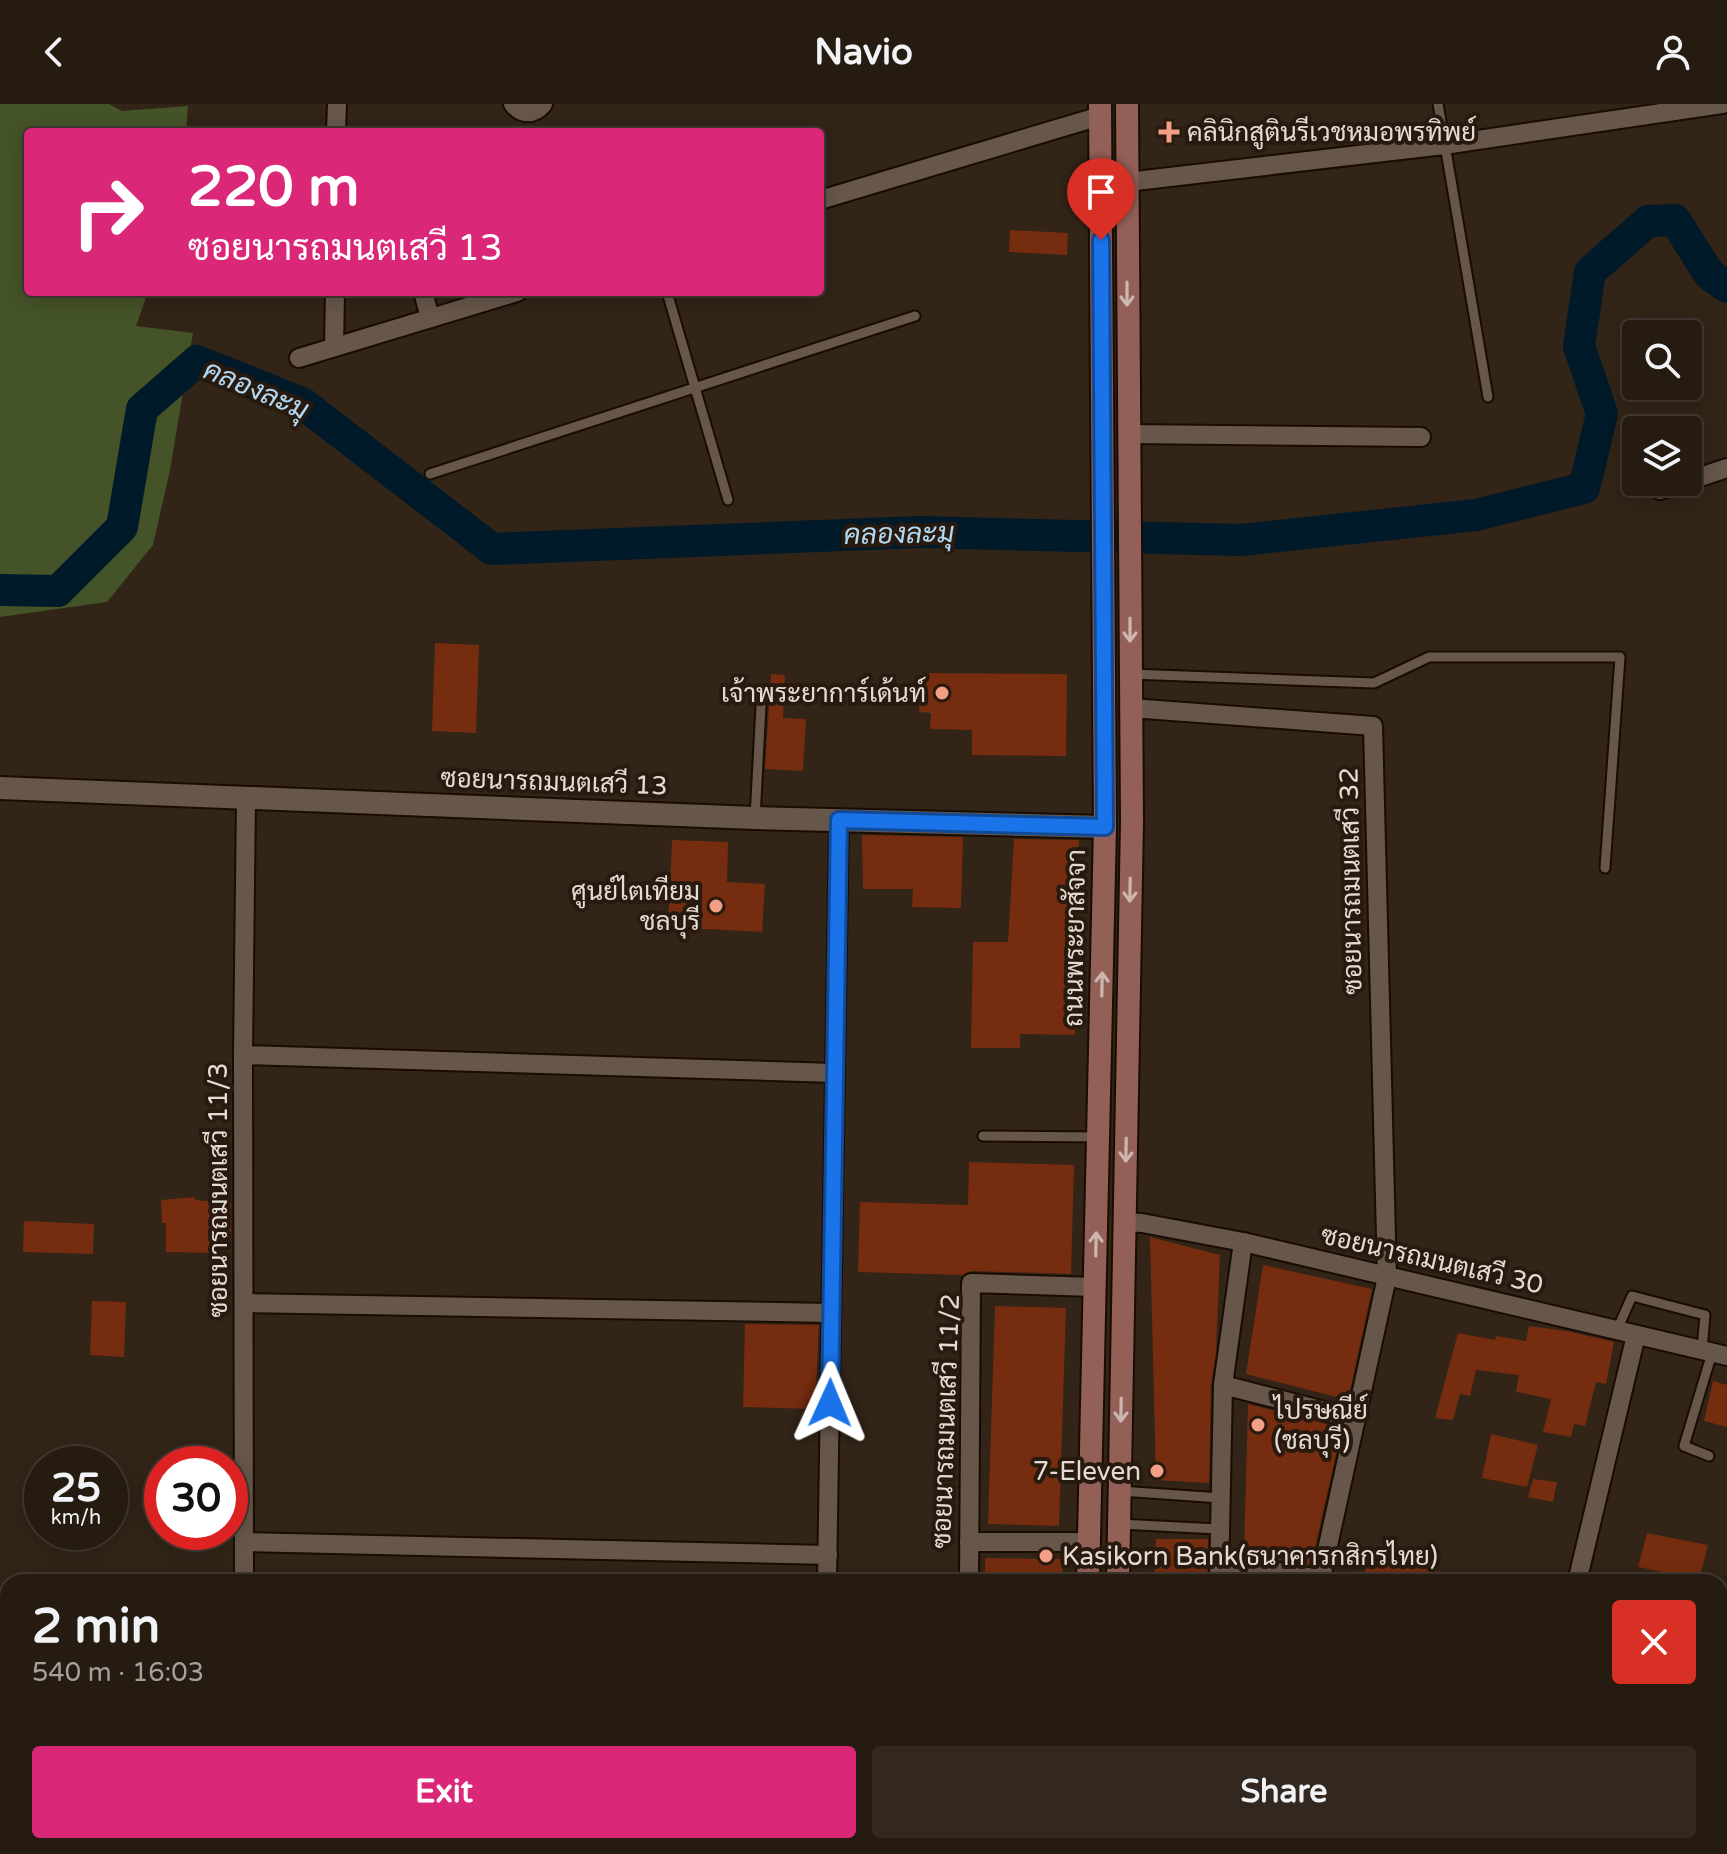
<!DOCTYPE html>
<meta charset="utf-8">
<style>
:root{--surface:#261b11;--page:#32281f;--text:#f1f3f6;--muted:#a4a19f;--line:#423931;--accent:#db2777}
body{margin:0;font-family:"Varela Round",Sarabun,sans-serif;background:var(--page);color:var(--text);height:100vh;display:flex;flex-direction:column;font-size:30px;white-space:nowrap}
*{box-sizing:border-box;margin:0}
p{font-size:26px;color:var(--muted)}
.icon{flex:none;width:44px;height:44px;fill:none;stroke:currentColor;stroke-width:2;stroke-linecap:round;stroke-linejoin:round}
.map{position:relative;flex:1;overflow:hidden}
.panel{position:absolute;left:0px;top:1470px;width:1728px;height:280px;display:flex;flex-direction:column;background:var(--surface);border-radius:24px 24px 0 0;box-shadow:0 4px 20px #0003,0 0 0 2px var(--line)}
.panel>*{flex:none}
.hud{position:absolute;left:24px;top:24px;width:800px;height:168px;border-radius:8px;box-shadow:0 4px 20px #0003,0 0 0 2px var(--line);background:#db2777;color:#fff;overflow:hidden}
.tools{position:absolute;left:1622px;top:216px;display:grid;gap:16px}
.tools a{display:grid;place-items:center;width:80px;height:80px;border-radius:8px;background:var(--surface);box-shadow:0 4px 20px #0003,0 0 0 2px var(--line);font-size:40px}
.speed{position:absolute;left:24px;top:1342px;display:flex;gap:16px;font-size:40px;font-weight:700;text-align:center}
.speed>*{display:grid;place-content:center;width:104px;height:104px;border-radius:50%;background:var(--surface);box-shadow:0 4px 20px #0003,0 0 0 2px var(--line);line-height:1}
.speed small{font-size:20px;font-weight:400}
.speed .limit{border:12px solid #d22;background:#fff;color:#111}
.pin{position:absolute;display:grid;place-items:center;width:68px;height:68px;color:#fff;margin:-82px -34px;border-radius:50% 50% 50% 0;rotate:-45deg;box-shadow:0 0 8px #0007}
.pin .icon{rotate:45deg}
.me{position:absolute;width:88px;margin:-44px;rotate:1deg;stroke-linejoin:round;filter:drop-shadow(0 0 6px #0008)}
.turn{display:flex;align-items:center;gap:28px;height:168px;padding:0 32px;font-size:36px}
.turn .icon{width:104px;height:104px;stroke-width:2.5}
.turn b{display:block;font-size:56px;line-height:68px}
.round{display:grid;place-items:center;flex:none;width:84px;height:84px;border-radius:8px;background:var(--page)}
.headline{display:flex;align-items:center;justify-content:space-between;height:136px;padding:0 32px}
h1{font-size:48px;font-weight:800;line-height:60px}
.action{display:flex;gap:16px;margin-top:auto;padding:16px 32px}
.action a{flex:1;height:92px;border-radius:8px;background:var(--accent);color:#fff;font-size:32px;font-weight:800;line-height:92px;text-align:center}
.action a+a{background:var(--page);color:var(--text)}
header{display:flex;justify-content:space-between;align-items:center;height:104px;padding:0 32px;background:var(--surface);font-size:36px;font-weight:800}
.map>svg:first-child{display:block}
</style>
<header><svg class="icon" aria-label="back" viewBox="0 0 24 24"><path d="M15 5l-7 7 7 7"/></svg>Navio<svg class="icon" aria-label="person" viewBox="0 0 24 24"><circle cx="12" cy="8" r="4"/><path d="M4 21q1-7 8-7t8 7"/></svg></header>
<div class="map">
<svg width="1727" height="1750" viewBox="0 0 1727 1750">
<rect width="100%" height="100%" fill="#322417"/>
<polygon fill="#455328" points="0,0 109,0 122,7 188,2 186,28 28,28 28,188 148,188 136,222 193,229 170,366 153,441 107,498 0,513"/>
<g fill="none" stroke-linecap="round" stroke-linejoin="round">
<polyline stroke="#011a29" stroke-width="32" points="0,486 58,487 122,423 142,305 197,257 302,299 492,445 919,428 1241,436 1476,411 1584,384 1602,310 1579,242 1590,168 1648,117 1675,116 1709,170 1727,183"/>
</g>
<g fill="#752c0f">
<polygon points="1010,126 1068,129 1067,151 1009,148"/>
<polygon points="435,539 479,541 476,629 432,627"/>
<polygon points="920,569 1067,570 1066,652 972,651 972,626 930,625 931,609 919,608"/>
<polygon points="771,570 785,571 783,614 806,615 803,667 765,665"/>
<polygon points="862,731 963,733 961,804 912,803 913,785 863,785"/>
<polygon points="1014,735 1079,736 1075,799 1077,799 1075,931 1020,930 1020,944 971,944 973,838 1008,838"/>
<polygon points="672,736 728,738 727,778 765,780 762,828 668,823"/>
<polygon points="969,1058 1074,1061 1071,1170 971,1167 963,1171 858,1168 860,1098 968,1101"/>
<polygon points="195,1093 195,1096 231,1099 231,1132 218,1131 218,1149 166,1148 166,1119 162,1119 161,1096"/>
<polygon points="24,1117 94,1120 93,1150 23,1148"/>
<polygon points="1150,1133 1220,1151 1216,1248 1211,1281 1209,1379 1156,1376"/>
<polygon points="1263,1161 1372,1185 1348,1296 1246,1270"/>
<polygon points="92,1197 126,1198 124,1253 90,1251"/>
<polygon points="995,1202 1066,1204 1059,1422 988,1420"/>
<polygon points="745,1220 819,1221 815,1305 743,1303"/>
<polygon points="1529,1222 1567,1227 1614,1238 1606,1280 1596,1278 1585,1322 1574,1320 1571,1333 1543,1328 1551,1295 1516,1288 1519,1271 1476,1266 1470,1292 1460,1290 1453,1316 1435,1314 1458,1229 1495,1236 1496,1232 1526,1237"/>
<polygon points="1713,1277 1727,1281 1727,1323 1704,1317"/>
<polygon points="1248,1300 1342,1324 1311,1461 1244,1450"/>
<polygon points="1491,1330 1538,1341 1527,1383 1482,1374"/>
<polygon points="1533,1375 1557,1378 1553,1398 1528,1393"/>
<polygon points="1647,1429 1708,1441 1699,1476 1638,1463"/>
<polygon points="1156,1435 1208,1435 1207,1478 1154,1478"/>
<polygon points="1369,1452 1458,1472 1458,1478 1362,1478"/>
<polygon points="985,1454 1063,1455 1062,1478 985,1478"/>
</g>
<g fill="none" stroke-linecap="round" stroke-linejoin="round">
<defs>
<g id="service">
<polyline points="1438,0 1488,293"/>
<polyline points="667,188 728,396"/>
<polyline points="430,370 915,212"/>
<polyline points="1130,570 1374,579 1429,553 1620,553 1605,764"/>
<polyline points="755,714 761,602"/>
<polyline points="983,1032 1098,1033"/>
<polyline points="1617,1226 1632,1192 1705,1211 1702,1246"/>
<polyline points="1709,1352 1684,1342 1712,1249"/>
<polyline points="1120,1387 1221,1394"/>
<polyline points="1119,1420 1219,1425"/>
</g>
<g id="minor">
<path d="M513,0C522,11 534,11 543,0"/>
<polyline points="336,28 337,0"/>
<polyline points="1127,78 1444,41 1722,0"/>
<polyline points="820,96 1100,12"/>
<polyline points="423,188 430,214"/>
<polyline points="334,243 335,188"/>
<polyline points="299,254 517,188"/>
<polyline points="1128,330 1421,333"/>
<polyline points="1688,377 1727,364"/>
<polyline points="1660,386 1685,378"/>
<polyline points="1131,604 1373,622 1387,1173 1320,1478"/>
<polyline points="243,951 835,969"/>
<polyline points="1124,1118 1142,1119 1243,1138 1727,1252"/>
<polyline points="244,1199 831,1209"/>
<polyline points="1223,1281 1356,1315"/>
<polyline points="244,1438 828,1451"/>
<polyline points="969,1438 1089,1438"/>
<polyline points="1220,1458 1320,1475"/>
<polyline points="244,1478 243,951 246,693"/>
<polyline points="827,1478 839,716"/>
<polyline points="969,1478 971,1179 1095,1183"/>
<polyline points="1219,1478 1223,1281 1243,1138"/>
<polyline points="1577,1478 1636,1231"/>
<polyline points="245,1742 245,1750"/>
<polyline points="965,1750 966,1742"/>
<polyline points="1260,1750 1262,1742"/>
<polyline points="1512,1750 1514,1742"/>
</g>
<polyline id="tertiary" points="0,684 755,714 1105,723"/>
<g id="secondary">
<polyline points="1088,1478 1105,723 1100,0"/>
<polyline points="1118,1478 1132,717 1127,0"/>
<polyline points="1082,1750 1083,1742"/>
<polyline points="1114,1750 1114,1742"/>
</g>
</defs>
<use href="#service" stroke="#190c03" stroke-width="13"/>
<use href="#minor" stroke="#190c03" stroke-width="22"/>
<use href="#tertiary" stroke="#190c03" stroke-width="26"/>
<use href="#secondary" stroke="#190c03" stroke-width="26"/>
<use href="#service" stroke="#67574a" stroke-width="9"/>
<use href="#minor" stroke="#67574a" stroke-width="18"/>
<use href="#tertiary" stroke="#67574a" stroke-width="22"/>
<use href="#secondary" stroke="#936057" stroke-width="22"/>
</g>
<defs><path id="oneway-shaft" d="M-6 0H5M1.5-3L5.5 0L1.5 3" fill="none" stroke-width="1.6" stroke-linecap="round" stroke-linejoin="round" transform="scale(2)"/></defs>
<g stroke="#ccb6ae">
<use href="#oneway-shaft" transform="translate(1127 190) rotate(90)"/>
<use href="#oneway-shaft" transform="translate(1130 526) rotate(90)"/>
<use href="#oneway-shaft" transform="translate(1130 786) rotate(91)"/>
<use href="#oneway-shaft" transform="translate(1102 880) rotate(-89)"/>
<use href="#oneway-shaft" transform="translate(1126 1046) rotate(91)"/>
<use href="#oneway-shaft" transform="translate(1096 1140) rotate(-89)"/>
<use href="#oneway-shaft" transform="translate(1121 1306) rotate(91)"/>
</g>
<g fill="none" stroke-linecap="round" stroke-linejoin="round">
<defs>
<polyline id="route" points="830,1299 839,716 1105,723 1101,136"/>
</defs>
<use href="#route" stroke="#114b97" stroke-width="20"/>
<use href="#route" stroke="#1a73e8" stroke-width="14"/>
</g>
<g fill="#f39f85" stroke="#281a0e" stroke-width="3">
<path d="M1165 16h8v8h8v8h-8v8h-8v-8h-8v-8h8z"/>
<circle cx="942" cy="589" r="8"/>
<circle cx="716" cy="802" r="8"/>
<circle cx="1258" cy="1321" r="8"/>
<circle cx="1157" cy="1367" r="8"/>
<circle cx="1046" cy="1452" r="8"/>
</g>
<g text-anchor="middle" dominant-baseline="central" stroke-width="8" stroke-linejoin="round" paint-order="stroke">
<g font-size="26" fill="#e5dbd3" stroke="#281a0e" text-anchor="start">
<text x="1187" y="28">คลินิกสูตินรีเวชหมอพรทิพย์</text>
<text x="926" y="589" text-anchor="end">เจ้าพระยาการ์เด้นท์</text>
<text x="700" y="787" text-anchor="end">ศูนย์ไตเทียม<tspan x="700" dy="30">ชลบุรี</tspan></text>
<text x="1274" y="1306">ไปรษณีย์<tspan x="1274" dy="30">(ชลบุรี)</tspan></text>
<text x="1141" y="1367" text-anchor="end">7-Eleven</text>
<text x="1062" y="1452">Kasikorn Bank(ธนาคารกสิกรไทย)</text>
</g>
<g font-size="26" fill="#e5dbd3" stroke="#281a0e">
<text transform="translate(554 678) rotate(2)">ซอยนารถมนตเสวี 13</text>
<text transform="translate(1351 777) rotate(-91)">ซอยนารถมนตเสวี 32</text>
<text transform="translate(1075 834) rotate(-89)">ถนนพระยาสัจจา</text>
<text transform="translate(218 1086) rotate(-90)">ซอยนารถมนตเสวี 11/3</text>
<text transform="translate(1432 1156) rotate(13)">ซอยนารถมนตเสวี 30</text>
<text transform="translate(946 1317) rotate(-88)">ซอยนารถมนตเสวี 11/2</text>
</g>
<g font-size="28" font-style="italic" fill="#b2d9f4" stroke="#281a0e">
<text transform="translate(256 286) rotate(23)">คลองละมุ</text>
<text transform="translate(899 430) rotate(-1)">คลองละมุ</text>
</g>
</g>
</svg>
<div class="tools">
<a><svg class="icon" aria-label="search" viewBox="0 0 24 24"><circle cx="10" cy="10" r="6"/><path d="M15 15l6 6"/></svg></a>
<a><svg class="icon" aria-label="layers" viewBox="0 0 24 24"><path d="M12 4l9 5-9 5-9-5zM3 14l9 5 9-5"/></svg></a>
</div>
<div class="speed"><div>25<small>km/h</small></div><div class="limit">30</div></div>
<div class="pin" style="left:1101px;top:136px;background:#d93025"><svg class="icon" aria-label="arrive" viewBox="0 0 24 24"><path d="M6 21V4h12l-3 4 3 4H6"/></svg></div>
<svg class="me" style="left:830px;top:1299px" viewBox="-20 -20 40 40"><path d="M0-17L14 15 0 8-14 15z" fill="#1a73e8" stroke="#fff" stroke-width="4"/></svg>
<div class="hud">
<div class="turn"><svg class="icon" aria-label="right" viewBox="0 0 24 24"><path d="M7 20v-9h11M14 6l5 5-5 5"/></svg><div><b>220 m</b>ซอยนารถมนตเสวี 13</div></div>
</div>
<section class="panel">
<div class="headline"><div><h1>2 min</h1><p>540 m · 16:03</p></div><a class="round" style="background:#d93025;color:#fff"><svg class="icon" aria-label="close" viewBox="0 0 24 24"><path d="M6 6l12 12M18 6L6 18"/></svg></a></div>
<div class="action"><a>Exit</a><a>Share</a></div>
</section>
</div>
